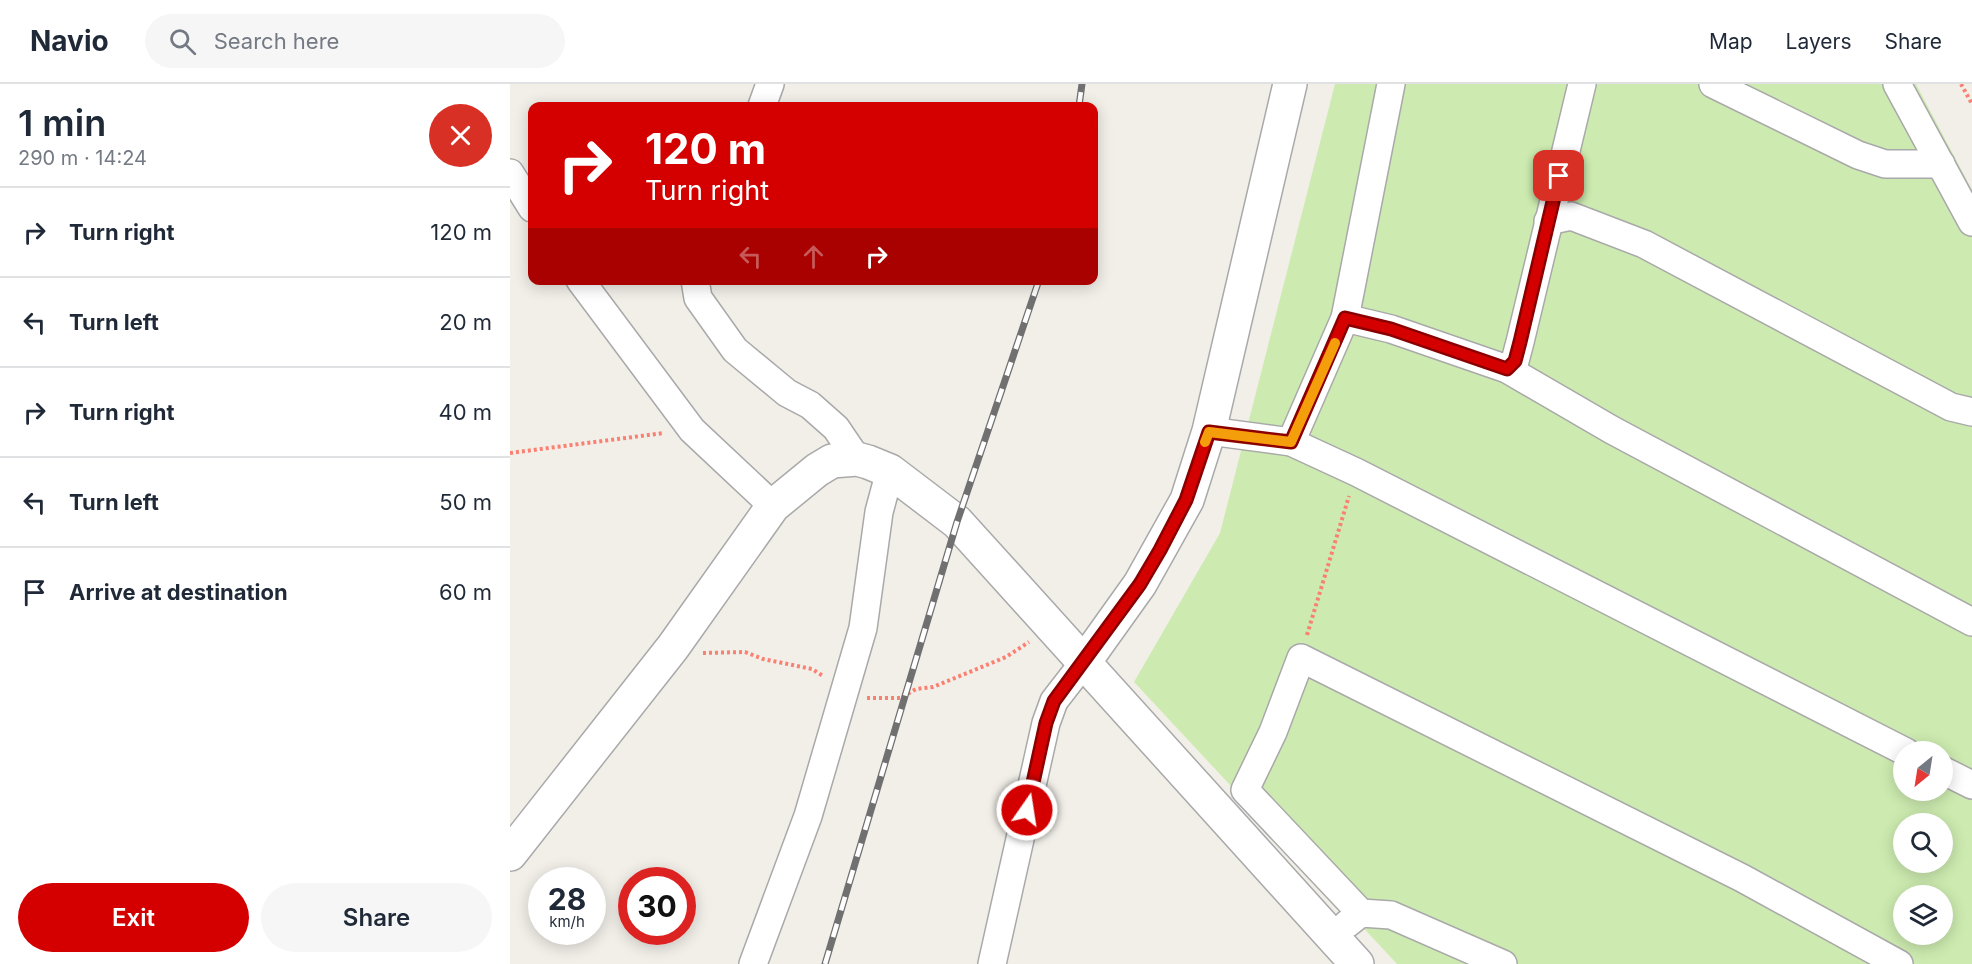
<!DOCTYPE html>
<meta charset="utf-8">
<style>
:root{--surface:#fff;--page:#f6f6f7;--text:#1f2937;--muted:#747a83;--line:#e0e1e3;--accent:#d40000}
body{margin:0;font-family:Inter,sans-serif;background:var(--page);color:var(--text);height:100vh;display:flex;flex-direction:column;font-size:22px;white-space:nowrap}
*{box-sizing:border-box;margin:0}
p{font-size:20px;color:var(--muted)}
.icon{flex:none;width:33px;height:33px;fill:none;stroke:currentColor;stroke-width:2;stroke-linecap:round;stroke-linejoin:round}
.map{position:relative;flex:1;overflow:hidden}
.details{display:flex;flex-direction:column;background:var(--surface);width:510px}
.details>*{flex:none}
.banner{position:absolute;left:18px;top:18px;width:570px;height:183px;border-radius:12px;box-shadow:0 3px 15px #0003;background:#d40000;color:#fff;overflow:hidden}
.needle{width:39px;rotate:210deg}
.fabs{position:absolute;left:1383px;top:657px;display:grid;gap:12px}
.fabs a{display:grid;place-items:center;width:60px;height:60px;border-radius:50%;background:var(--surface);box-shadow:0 3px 15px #0003;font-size:30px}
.speed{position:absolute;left:18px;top:783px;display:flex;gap:12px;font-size:30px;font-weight:700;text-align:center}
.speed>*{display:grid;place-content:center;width:78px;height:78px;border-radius:50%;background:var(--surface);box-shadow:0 3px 15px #0003;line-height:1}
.speed small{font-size:15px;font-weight:400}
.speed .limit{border:9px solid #d22;background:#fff;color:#111}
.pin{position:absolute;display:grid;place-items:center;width:51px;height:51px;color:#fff;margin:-26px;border-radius:12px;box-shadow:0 3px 9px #0006}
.me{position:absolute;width:66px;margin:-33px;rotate:13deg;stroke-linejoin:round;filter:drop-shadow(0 0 4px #0008)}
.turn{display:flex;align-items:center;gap:21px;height:126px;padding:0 18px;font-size:27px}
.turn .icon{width:78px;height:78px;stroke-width:2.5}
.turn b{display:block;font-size:42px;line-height:51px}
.lanes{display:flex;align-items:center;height:57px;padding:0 18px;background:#0003;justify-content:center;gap:30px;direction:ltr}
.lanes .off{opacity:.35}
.round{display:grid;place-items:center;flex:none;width:63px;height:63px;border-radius:32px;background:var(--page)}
.headline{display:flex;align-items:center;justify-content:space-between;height:102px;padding:0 18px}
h1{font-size:36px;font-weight:600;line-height:45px}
.cta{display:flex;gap:12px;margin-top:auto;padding:12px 18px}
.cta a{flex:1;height:69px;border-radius:36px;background:var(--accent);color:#fff;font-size:24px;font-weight:600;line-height:69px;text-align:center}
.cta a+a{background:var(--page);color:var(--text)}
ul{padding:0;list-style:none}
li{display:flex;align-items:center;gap:18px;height:90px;padding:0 18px;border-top:2px solid var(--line)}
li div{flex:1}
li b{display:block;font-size:22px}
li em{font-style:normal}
header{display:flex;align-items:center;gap:36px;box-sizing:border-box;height:84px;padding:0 30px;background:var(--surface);border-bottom:2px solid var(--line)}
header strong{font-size:28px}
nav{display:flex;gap:33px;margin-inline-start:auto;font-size:21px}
.search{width:420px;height:54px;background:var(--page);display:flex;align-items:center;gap:15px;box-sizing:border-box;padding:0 21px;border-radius:33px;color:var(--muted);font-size:22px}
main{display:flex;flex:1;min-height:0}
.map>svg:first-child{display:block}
</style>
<header>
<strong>Navio</strong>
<div class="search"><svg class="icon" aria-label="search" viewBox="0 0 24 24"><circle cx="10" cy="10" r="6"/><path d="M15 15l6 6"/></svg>Search here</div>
<nav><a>Map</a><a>Layers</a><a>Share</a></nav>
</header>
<main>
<section class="details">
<div class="headline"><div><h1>1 min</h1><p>290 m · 14:24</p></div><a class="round" style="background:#d93025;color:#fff"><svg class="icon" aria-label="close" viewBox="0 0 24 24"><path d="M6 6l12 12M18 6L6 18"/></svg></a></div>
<ul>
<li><svg class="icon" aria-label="right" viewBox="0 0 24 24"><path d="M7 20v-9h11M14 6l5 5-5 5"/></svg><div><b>Turn right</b></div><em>120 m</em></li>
<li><svg class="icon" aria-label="left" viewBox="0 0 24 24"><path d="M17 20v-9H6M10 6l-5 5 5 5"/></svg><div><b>Turn left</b></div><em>20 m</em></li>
<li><svg class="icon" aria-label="right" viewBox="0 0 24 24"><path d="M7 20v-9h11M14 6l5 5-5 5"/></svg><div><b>Turn right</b></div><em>40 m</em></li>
<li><svg class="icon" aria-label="left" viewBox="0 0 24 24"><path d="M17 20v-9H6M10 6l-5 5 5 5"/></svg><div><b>Turn left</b></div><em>50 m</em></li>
<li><svg class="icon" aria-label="arrive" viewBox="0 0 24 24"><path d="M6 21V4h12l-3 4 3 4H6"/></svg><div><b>Arrive at destination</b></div><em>60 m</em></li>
</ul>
<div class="cta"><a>Exit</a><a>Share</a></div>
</section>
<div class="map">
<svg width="1462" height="880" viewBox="0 0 1462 880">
<rect width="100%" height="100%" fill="#f2efe9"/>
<path fill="#cdebb0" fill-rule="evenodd" d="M825,0H1406L1462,106V880H887L624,598L710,449ZM1394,668H1432V706H1394ZM1394,740H1432V778H1394ZM1394,812H1432V850H1394Z"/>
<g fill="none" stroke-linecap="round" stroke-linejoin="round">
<defs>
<g id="minor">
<polyline points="1203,0 1348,71 1375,80 1431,80"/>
<polyline points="1387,0 1462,138"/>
<polyline points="252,22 260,0"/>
<polyline points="0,89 22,124"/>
<polyline points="1038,137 1061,132 1134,160 1441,323 1462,328"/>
<polyline points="70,196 182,346 263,422"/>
<polyline points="185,196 188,214 225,266 277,309 300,321 326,344 347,375"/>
<polyline points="835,234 881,245 997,285 1102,346 1462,538"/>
<polyline points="997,285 1005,277 1010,258 1072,0"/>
<polyline points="699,347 781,358 846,388 1396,668"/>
<polyline points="781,358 835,234 881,0"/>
<polyline points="1432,686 1462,701"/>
<polyline points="851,829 735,706 763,648 791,574 1232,794 1389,880"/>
<polyline points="837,840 851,829 881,831 993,880"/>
<polyline points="243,880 298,732 353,544 369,428 380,387"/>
<polyline points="482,880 536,639 544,617 575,577"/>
</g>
<g id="tertiary">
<polyline points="575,577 630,500 677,416 699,347 780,0"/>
<polyline points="0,770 163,563 263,422 307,386 322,377 347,375 358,378 380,387 447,438 847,880"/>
</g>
</defs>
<use href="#minor" stroke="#a9a9a9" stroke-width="30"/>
<use href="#tertiary" stroke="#a9a9a9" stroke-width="36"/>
<g stroke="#fa8072" stroke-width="4" stroke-dasharray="3 3" stroke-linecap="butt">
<polyline points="1451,0 1462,20"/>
<polyline points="0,369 154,349"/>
<polyline points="797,551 839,412"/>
<polyline points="193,569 235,568 253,575 302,585 313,592"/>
<polyline points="357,614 391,614 406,605 423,603 496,573 519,558"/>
</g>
<use href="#minor" stroke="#fff" stroke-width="27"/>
<use href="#tertiary" stroke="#fff" stroke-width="33"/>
<defs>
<g id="rail">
<polyline points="569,22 572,0"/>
<polyline points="315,880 447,438 529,196"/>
</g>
</defs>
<use href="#rail" stroke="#707070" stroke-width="7"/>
<use href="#rail" stroke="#fff" stroke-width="4.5" stroke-dasharray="14" stroke-linecap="butt"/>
</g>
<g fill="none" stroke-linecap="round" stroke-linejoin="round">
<defs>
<polyline id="route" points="517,726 536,639 544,617 630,500 650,466 676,416 699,348 781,358 835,234 881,245 997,285 1005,277 1010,258 1049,92"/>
</defs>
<use href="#route" stroke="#8a0000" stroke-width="15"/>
<use href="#route" stroke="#d40000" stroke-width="10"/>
<polyline stroke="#f59e0b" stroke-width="10" points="695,358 699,348 781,358 825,259"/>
</g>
</svg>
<div class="fabs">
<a><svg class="needle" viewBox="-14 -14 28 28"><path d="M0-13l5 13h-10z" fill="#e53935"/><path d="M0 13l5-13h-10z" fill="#747a83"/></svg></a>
<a><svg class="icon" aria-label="search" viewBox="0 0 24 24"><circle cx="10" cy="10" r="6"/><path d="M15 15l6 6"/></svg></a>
<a><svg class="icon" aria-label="layers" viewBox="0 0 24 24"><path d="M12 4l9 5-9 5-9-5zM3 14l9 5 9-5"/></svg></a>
</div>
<div class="speed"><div>28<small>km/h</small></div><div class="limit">30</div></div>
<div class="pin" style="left:1049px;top:92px;background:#d93025"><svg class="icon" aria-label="arrive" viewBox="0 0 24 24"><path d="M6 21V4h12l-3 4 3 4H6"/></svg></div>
<svg class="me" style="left:517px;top:726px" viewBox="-20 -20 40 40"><circle r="17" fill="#d40000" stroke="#fff" stroke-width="3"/><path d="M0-11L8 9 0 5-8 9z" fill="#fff"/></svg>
<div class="banner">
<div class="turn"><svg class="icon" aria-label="right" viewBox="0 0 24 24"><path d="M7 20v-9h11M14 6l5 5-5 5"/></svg><div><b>120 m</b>Turn right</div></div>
<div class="lanes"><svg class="icon off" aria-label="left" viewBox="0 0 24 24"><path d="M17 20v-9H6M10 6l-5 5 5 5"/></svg><svg class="icon off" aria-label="ahead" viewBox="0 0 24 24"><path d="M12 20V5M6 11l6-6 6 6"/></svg><svg class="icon" aria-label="right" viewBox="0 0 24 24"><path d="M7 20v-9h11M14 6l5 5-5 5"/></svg></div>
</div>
</div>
</main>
